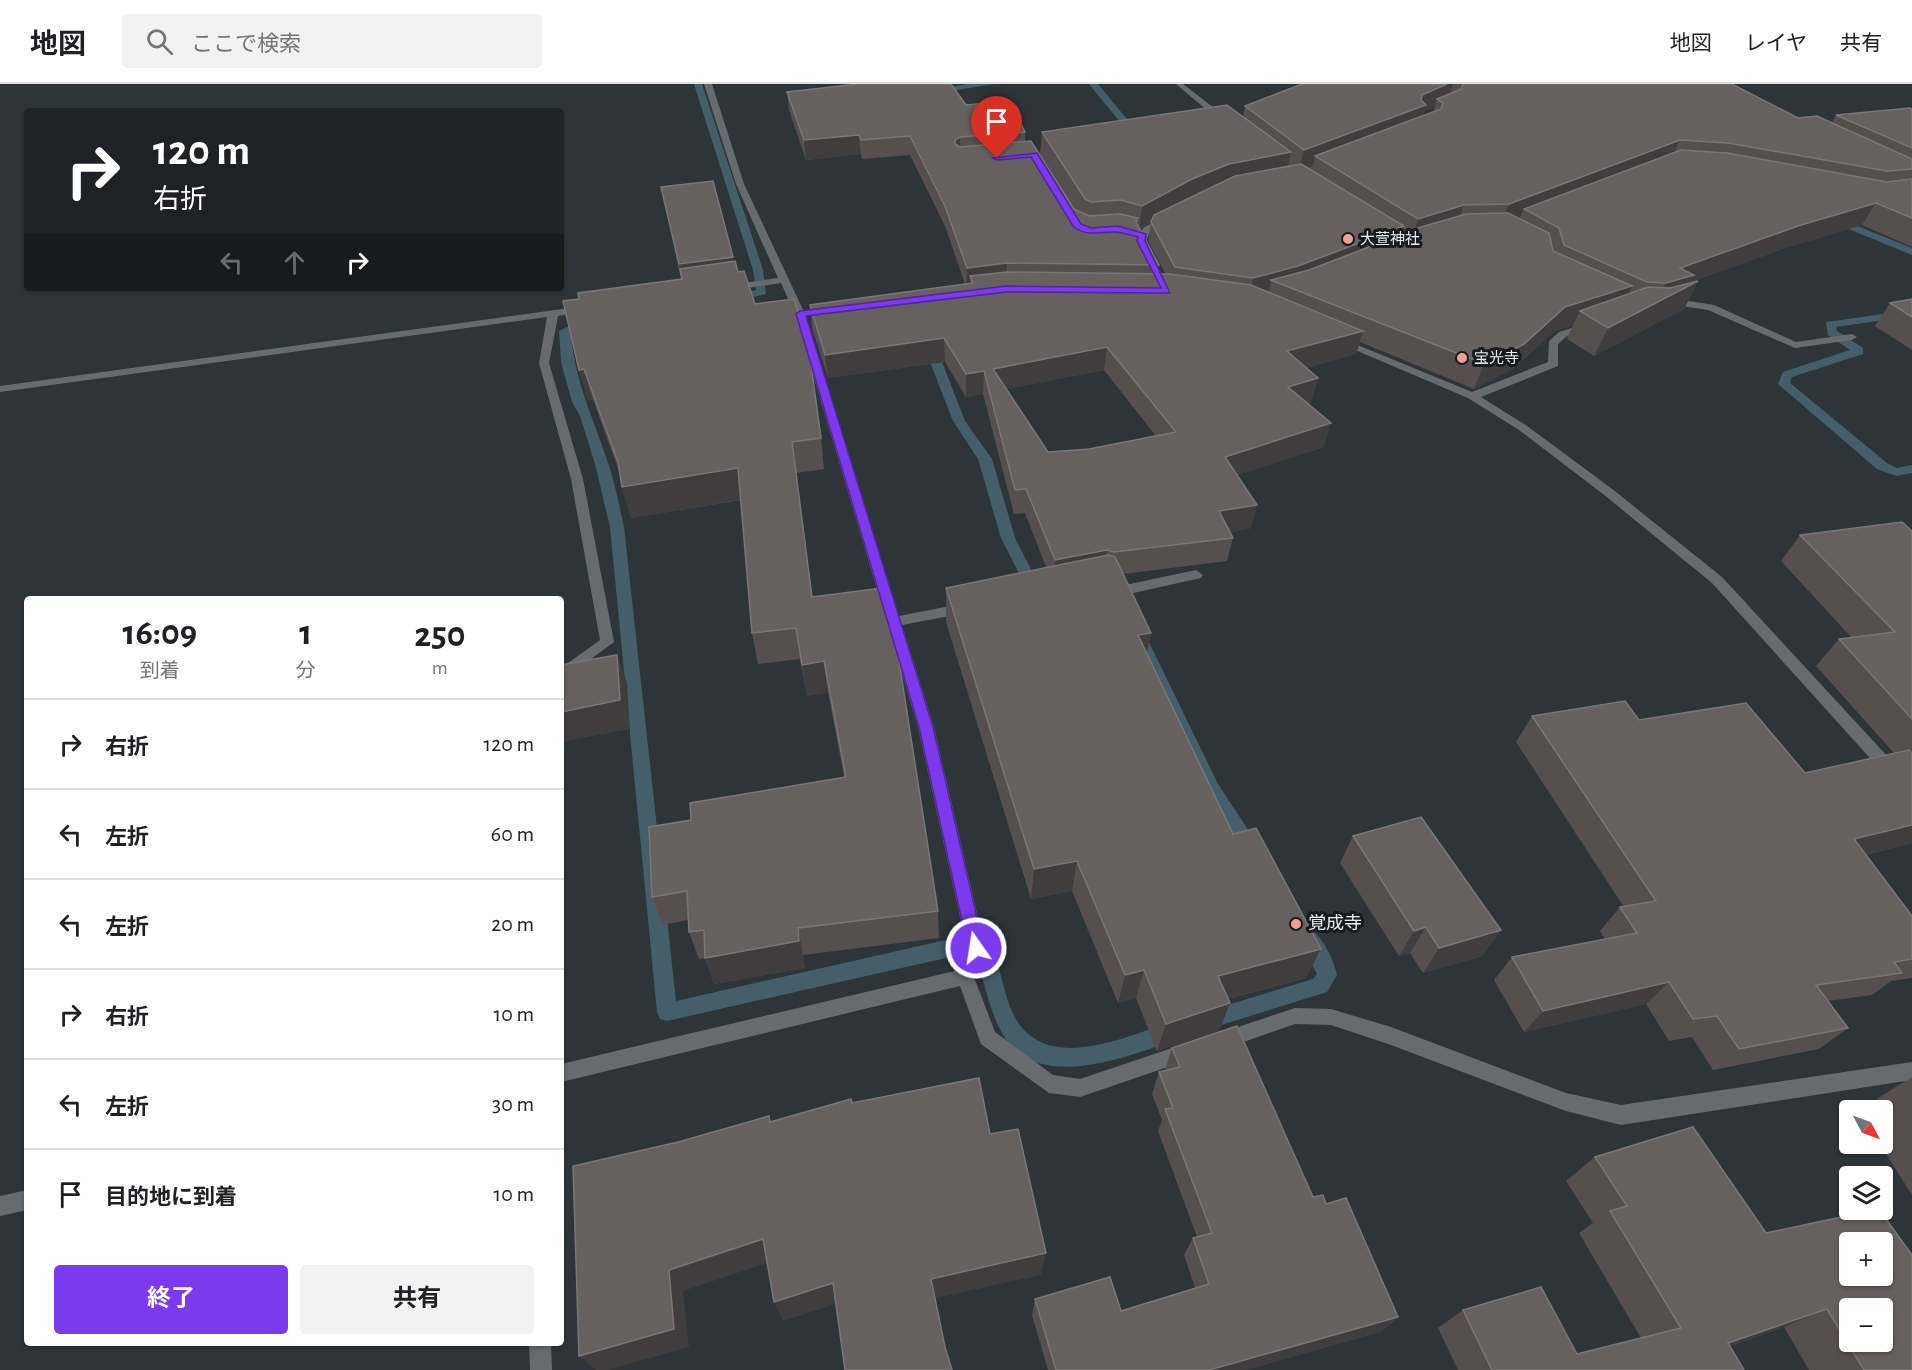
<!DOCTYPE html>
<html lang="ja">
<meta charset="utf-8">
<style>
:root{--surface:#fff;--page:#f2f2f2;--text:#202124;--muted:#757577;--line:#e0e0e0;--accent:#7c3aed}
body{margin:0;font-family:"Alegreya Sans","Noto Sans JP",sans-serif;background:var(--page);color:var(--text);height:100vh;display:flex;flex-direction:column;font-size:22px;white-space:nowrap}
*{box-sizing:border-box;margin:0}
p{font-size:20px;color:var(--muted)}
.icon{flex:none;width:33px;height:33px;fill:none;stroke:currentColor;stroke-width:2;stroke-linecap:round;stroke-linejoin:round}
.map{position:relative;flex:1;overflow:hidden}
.drawer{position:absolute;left:24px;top:512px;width:540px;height:750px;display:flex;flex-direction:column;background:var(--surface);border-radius:6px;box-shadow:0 2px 4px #0004}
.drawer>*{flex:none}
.hud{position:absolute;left:24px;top:24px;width:540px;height:183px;border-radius:6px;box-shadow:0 2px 4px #0004;background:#202124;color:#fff;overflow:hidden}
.needle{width:39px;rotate:131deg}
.fabs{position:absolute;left:1839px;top:1016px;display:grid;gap:12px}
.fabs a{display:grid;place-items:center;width:54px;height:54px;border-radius:6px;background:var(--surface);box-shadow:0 2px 4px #0004;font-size:30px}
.pin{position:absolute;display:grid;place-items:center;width:51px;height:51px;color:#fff;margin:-62px -26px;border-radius:50% 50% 50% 0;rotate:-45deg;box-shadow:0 0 6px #0007}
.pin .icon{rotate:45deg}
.me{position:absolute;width:66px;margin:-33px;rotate:347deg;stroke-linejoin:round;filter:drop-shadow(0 0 4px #0008)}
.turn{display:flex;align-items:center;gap:21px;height:126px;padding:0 30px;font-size:27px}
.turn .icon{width:78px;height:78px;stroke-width:2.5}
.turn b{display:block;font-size:42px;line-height:51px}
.lanes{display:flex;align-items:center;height:57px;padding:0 30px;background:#0003;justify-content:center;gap:30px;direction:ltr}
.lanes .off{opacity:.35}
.eta{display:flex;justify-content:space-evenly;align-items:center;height:102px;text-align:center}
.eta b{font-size:36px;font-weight:700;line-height:42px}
.action{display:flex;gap:12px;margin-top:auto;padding:12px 30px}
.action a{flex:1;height:69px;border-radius:6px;background:var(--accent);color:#fff;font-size:24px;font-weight:700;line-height:69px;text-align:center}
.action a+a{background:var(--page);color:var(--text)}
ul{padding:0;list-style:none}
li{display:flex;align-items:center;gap:18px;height:90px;padding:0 30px;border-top:2px solid var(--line)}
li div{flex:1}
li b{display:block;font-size:22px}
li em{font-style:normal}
header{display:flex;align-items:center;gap:36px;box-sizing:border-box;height:84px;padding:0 30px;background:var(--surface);border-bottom:2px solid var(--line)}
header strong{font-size:28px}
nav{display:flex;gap:33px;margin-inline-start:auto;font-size:21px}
.search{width:420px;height:54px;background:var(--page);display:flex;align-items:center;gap:15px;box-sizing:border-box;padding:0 21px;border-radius:6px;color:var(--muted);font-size:22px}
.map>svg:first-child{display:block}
</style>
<header>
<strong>地図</strong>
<div class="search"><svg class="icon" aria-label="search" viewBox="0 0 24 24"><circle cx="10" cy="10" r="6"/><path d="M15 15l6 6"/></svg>ここで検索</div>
<nav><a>地図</a><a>レイヤ</a><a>共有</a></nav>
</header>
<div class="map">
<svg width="1912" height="1286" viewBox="0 0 1912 1286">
<rect width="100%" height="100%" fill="#2d3539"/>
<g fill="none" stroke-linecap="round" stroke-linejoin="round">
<g fill="#465e69" fill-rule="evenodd">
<polygon points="694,0 702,0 763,186 766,210 730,218 724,215 756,206 753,186"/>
<polygon points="968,0 994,0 932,10 928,7"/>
<polygon points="1089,0 1098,0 1140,51 1140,55 1134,55"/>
<polygon points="1833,132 1912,164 1912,171 1829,137 1828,135"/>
<polygon points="1912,226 1912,232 1836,243 1837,247 1863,264 1863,270 1792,293 1790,299 1887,379 1897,384 1912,381 1912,389 1896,392 1877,385 1778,300 1783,288 1850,266 1828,251 1826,238"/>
<path d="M589,233L595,236L593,238L571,249C574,295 593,333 607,376C615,398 619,421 624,443L676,917L946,856L994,871C1003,892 1005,918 1017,937C1051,989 1126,952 1172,938L1179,940L1182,947L1179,954C1136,970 1057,1002 1016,967C994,947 988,911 979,883L946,874L667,937L660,935L657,928L610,443L595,380L580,332L572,318L561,278L559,247Z"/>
<polygon points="929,256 935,260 965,337 992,375 1015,454 1042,507 1040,511 1030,511 1001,454 978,375 953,337 923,260"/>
<polygon points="1136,543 1144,548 1218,700 1258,761 1261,766 1258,771 1252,774 1246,771 1205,709 1128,548"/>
<path d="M1306,843C1321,848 1334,876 1337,891L1327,908L1205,946L1198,944L1195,937L1198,930L1313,895L1317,890L1296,851L1299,845Z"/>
</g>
<polygon fill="#686b6e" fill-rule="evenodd" points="1682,216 1714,221 1796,258 1852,250 1857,253 1852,256 1795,264 1708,226 1682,222 1667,226 1662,223"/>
<g fill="#686b6e" fill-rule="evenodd">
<polygon points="704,0 712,0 744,100 805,230 899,532 965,519 972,524 965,529 902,541 934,643 985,864 974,893 995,948 1053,991 1080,995 1187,959 1194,962 1196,968 1194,974 1080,1013 1049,1009 981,960 960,902 561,998 561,980 959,886 967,864 918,643 795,230 781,199 729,207 724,204 729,201 778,194 736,100"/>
<polygon points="1176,0 1183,0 1227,34 1227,38 1221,38"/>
<polygon points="1164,132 1172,134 1150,148 1146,157 1152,170 1144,172 1136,157 1143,144"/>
<polygon points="584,222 588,223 588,227 558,232 549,279 583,395 614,558 561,597 561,584 600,556 571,395 539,279 547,233 0,308 0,302"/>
<polygon points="1588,239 1593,242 1592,244 1567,252 1558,260 1558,282 1481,313 1527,342 1611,404 1722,493 1912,699 1912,716 1906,714 1712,499 1603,410 1519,346 1468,314 1334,257 1343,255 1472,308 1548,278 1549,257 1559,248"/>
<polygon points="1196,486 1203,491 1201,494 1129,510 1107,502 1105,499 1112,494 1130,500"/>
<polygon points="1295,924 1331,925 1391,943 1566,1009 1621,1021 1912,978 1912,996 1621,1041 1566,1027 1391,961 1331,941 1295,940 1221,966 1214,963 1212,957 1214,951"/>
<polygon points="27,1106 27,1126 0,1132 0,1112"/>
<polygon points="529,1258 551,1258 552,1286 530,1286"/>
</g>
</g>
<g fill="#574f4f" fill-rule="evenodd">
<path d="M1302,0H1732L1798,34L1832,39L1836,31L1912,25V163L1862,141L1788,163L1691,198L1698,197L1684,225L1594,272L1567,255L1573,241L1555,247L1514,284L1474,305L1360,258L1356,270L1306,284L1318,294L1311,317L1307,319L1324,363L1237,391L1251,444L1230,448L1233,454L1227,477L1123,490L1151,549L1147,569L1233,750L1306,894L1228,915L1230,919L1219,947L1157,967L1136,914L1118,919L1072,807L1031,815L946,538V504L1046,483L1025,429L1014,430L983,310L966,313L945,278L828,294L812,244L810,221L965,200L945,142L910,71L862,75L861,70L806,76L789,26L787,8L966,21L1025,48V58L1075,126L1040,70L1042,48L1243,33L1245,22ZM1435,23L1433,29L1423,32L1424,27ZM1151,139L1148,157L1165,189H1158L1159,181L1140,145ZM1104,286L1156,352L1089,365L1048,368L1007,305Z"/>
<polygon points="661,103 734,178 738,188 755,220 821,354 824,385 796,389 812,513 938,827 939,854 803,871 805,884 714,900 705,874 699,875 689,848 688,836 663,841 652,813 691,736 844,693 828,608 807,612 800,575 758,580 752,549 741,416 631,434 622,403 620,390 593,316 588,316 579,286 579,215 681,195"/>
<polygon points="1912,215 1912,266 1875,242 1890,219"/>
<polygon points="1912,447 1912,759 1865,771 1912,832 1912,894 1891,897 1872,911 1828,917 1848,944 1819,965 1713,986 1692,953 1669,957 1646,920 1524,948 1494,896 1512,873 1605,855 1600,847 1620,823 1624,823 1516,658 1532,632 1639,636 1805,689 1894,669 1816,582 1839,555 1852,554 1781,477 1800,451"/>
<polygon points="1353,752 1501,846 1482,872 1423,889 1410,869 1399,872 1340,779"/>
<polygon points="1172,964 1313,1113 1326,1120 1398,1233 1380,1248 1245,1286 1048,1286 1032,1231 1035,1215 1121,1227 1195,1204 1184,1171 1193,1154 1197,1153 1158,1047 1162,1036 1152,1010 1159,988 1165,986"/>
<polygon points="1912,993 1912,1111 1879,1059 1882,1059 1882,1055 1887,1053 1882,1045 1882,1026 1870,1026 1867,1021"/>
<polygon points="1595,1073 1766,1149 1912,1286 1809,1286 1784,1243 1730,1262 1744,1286 1458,1286 1438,1244 1463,1226 1577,1270 1641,1254 1579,1149 1593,1139 1566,1097"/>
</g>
<g fill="#403d3f">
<polygon points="1447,0 1453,0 1448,17 1437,15 1435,23 1424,27 1420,42 1315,72 1313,82 1299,87 1304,66 1422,11"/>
<polygon points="859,51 861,70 806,76 804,56"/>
<polygon points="960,53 960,72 955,75 955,56"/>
<polygon points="1680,56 1670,77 1524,125 1520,134 1501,142 1509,120"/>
<polygon points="1291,68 1286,91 1188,118 1139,146 1142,122 1192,95 1229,80"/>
<polygon points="1876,119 1862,141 1788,163 1691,198 1689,202 1698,197 1684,225 1594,272 1608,244 1656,219 1666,199 1680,184 1801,141"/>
<polygon points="1464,121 1456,143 1411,157 1418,135"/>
<polygon points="1404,142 1398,162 1290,203 1271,196 1269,208 1249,214 1253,194"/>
<polygon points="733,173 737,197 684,205 679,180"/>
<polygon points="1007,179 1006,200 970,192 970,204 966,204 967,184"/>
<polygon points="1632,202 1621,226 1580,227 1573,241 1555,247 1514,284 1474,305 1484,280 1565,223"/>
<polygon points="1363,247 1356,270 1281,291 1287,267"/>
<polygon points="944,254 945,278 828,294 825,271"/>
<polygon points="1107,263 1104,286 993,308 993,285"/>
<polygon points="584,285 593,316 588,316 579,286"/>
<polygon points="984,287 983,310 966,313 966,290"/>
<polygon points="1318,294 1311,317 1282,326 1288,303"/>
<polygon points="1331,339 1324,363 1220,397 1225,373"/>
<polygon points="738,384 744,415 631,434 622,403"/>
<polygon points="1257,421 1251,444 1214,451 1219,427"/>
<polygon points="1107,466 1104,490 1053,500 1055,476"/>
<polygon points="1151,549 1144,582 1138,551"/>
<polygon points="617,571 627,599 630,645 561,658 561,628"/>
<polygon points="824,577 828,608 807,612 802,581"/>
<polygon points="1912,741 1912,759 1827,780 1854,755"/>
<polygon points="1077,777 1072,807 1031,815 1034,785"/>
<polygon points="1426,843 1410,869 1399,872 1414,847"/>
<polygon points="798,844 803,871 805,884 714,900 705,874"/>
<polygon points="1501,846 1482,872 1423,889 1439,864"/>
<polygon points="1321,865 1306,894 1208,920 1218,892"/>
<polygon points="1144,886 1136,914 1118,919 1125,891"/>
<polygon points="1669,898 1646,920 1524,948 1543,927"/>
<polygon points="1230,919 1219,947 1157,967 1166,940"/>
<polygon points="763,1155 773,1177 683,1207 689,1263 608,1286 596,1286 579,1272 669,1186"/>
<polygon points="1046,1169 1041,1191 932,1215 931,1195"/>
<polygon points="833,1199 839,1219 783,1237 774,1218"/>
<polygon points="1827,1225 1784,1243 1689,1276 1728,1259"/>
<polygon points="1398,1233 1380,1248 1245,1286 1209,1286"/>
</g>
<g fill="#666060" stroke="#7a7677" stroke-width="1.5" fill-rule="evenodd">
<polygon points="858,0 951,0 966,21 1010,17 1025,48 960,53 955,56 955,60 960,63 1031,57 1074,125 1089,132 1120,130 1138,134 1136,138 1159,181 1007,179 967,184 945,122 910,52 861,56 859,51 804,56 787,8"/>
<polygon points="1302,0 1447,0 1422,11 1421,16 1426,21 1304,66 1245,22"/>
<polygon points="1463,0 1732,0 1798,34 1817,32 1912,75 1912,85 1887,87 1728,59 1680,56 1509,120 1464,121 1418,135 1315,72 1441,25 1443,19 1437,15 1462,5"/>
<polygon points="1227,21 1291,68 1229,80 1192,95 1142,122 1121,116 1091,118 1085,115 1042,48"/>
<polygon points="1910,24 1912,25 1912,64 1836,31"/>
<polygon points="1681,66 1727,69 1887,98 1912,95 1912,134 1876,119 1801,141 1680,184 1694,191 1666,199 1647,198 1564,161 1559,144 1524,125"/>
<polygon points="1301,80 1404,142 1298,182 1253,194 1175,183 1151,138 1154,131 1235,92"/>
<polygon points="713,97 733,173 679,180 661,103"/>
<polygon points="1508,129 1549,149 1553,167 1632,202 1565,223 1524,260 1484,280 1271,196 1309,186 1421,143 1466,130"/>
<polygon points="735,177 738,188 744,187 755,220 794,215 809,266 821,354 792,358 812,513 882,504 894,545 938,827 798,844 799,857 705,874 704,846 689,848 687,807 652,813 649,743 691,736 690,719 846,693 824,577 802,581 796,544 752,549 738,384 622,403 618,378 584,285 579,286 563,217 579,215 578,209 682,195 680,185"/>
<path d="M1007,188L1170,190L1251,201L1363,247L1287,267L1318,294L1288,303L1331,339L1225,373L1257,421L1219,427L1233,454L1114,468L1107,466L1055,476L1026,405L1015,406L984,287L966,290L944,254L825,271L810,221L973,199L970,192ZM1107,263L1176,348L1089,365L1048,368L993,285Z"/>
<polygon points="1698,197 1608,244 1580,227 1648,203 1670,204"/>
<polygon points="1912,215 1912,233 1890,219"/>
<polygon points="1902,438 1912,447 1912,635 1839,555 1895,548 1800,451"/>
<polygon points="1108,471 1115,473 1151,549 1138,551 1233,750 1256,744 1321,865 1218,892 1230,919 1166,940 1144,886 1125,891 1077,777 1034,785 946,504"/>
<polygon points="617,571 620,616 561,628 561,581"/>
<polygon points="1625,617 1639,636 1746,619 1805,689 1909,666 1912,669 1912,741 1854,755 1912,832 1912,875 1894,878 1902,889 1816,901 1848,944 1739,965 1717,932 1693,935 1669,898 1543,927 1512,873 1637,849 1620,823 1656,817 1532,632"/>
<polygon points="1421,733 1501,846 1439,864 1426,843 1414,847 1353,752"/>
<polygon points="1237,942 1313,1113 1323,1111 1326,1120 1346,1114 1398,1233 1209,1286 1056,1286 1035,1215 1110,1193 1121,1227 1209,1200 1193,1154 1212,1149 1165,1025 1173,1024 1159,988 1180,983 1172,964"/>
<polygon points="979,994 990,1050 1018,1045 1046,1169 931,1195 945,1263 952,1286 845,1286 833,1199 774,1218 763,1155 669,1186 674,1245 579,1272 573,1082 678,1058 769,1032 770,1038 851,1015 852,1019"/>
<path d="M1693,1043L1766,1149L1879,1125L1912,1171V1286H1864L1827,1225L1728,1259L1744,1286H1492L1463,1226L1541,1203L1577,1270L1681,1244L1610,1127L1627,1122L1595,1073ZM1850,1158H1882V1191H1850ZM1850,1224H1882V1257H1850Z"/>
</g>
<path fill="#7c3aed" stroke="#51269a" stroke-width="1.5" d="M1037,69L1081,140L1091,144L1118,142L1146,150L1145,157L1170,209L1006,208L806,232L933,643L984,864L982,869L976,871L971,869L968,864L919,643L796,230L800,227L1006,202L1161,204L1137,157L1138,153C1130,151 1122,148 1114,148C1100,148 1085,153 1073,142L1031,73L997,76L993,74Z"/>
<g fill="#f59b9c" stroke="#181c1e" stroke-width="2">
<circle cx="1348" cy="155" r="6"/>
<circle cx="1462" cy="274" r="6"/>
<circle cx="1296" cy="840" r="6"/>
</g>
<g text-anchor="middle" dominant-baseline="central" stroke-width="6" stroke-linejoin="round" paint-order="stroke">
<g font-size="15" fill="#e7ecef" stroke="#181c1e" text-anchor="start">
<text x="1360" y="155">大萱神社</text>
<text x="1474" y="274">宝光寺</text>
</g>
<g font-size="18" fill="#e7ecef" stroke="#181c1e" text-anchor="start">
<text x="1308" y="840">覚成寺</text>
</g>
</g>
</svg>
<div class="fabs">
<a><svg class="needle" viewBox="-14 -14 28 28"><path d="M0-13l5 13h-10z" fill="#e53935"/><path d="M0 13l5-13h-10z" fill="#757577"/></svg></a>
<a><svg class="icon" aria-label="layers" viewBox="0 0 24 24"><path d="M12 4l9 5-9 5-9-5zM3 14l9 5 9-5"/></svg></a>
<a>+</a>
<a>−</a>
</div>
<div class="pin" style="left:997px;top:74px;background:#d93025"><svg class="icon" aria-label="arrive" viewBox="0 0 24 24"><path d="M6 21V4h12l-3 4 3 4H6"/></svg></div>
<svg class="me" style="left:976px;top:864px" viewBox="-20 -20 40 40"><circle r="17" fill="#7c3aed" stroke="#fff" stroke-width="3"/><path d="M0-11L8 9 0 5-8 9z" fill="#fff"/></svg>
<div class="hud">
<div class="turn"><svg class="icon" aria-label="right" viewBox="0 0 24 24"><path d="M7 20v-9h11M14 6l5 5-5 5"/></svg><div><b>120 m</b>右折</div></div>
<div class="lanes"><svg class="icon off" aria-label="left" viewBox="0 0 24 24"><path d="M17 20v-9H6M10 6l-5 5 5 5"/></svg><svg class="icon off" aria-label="ahead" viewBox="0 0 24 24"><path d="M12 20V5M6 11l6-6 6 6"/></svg><svg class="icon" aria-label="right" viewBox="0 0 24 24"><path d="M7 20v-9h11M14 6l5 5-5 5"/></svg></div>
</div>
<section class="drawer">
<div class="eta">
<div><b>16:09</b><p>到着</p></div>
<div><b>1</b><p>分</p></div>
<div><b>250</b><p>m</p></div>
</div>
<ul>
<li><svg class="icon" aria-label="right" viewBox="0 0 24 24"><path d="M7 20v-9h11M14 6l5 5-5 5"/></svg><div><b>右折</b></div><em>120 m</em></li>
<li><svg class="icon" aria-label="left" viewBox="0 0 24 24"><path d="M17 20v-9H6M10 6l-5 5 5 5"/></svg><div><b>左折</b></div><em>60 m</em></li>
<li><svg class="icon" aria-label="left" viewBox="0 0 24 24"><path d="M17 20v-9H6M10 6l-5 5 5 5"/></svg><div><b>左折</b></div><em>20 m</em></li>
<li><svg class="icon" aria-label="right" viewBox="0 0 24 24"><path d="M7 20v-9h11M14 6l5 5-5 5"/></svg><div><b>右折</b></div><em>10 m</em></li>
<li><svg class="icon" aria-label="left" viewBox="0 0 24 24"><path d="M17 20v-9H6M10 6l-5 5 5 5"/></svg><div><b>左折</b></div><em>30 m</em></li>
<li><svg class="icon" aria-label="arrive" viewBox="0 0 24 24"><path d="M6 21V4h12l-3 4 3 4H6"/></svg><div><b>目的地に到着</b></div><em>10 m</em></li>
</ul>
<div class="action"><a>終了</a><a>共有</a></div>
</section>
</div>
